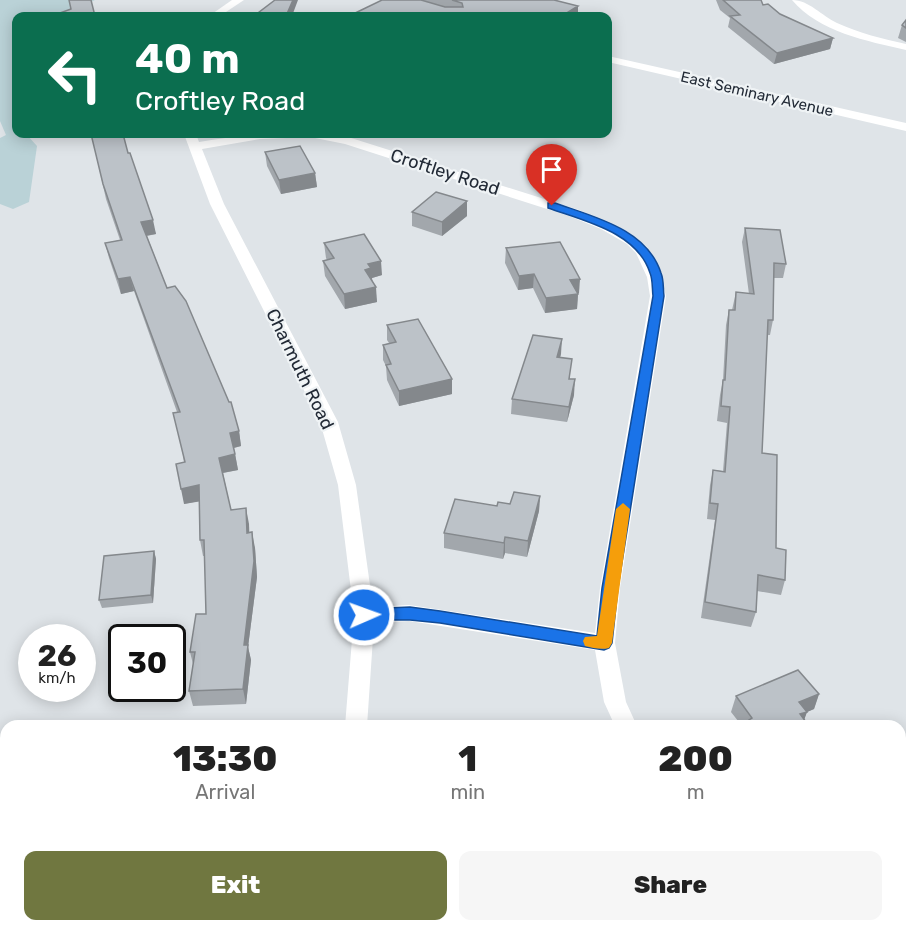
<!DOCTYPE html>
<style>
:root{--surface:#fff;--page:#f6f6f6;--text:#222;--muted:#767676;--accent:#707740}
body{margin:0;font-family:Rubik,sans-serif;background:var(--page);color:var(--text);height:100vh;display:flex;flex-direction:column;font-size:22px;white-space:nowrap}
*{box-sizing:border-box;margin:0}
p{font-size:20px;color:var(--muted)}
.icon{flex:none;width:33px;height:33px;fill:none;stroke:currentColor;stroke-width:2;stroke-linecap:round;stroke-linejoin:round}
.map{position:relative;flex:1;overflow:hidden}
.side{position:absolute;left:0px;top:720px;width:906px;height:212px;display:flex;flex-direction:column;background:var(--surface);border-radius:18px 18px 0 0;box-shadow:0 3px 15px #0003}
.side>*{flex:none}
.hud{position:absolute;left:12px;top:12px;width:600px;height:126px;border-radius:12px;box-shadow:0 3px 15px #0003;background:#0b6e4f;color:#fff;overflow:hidden}
.speed{position:absolute;left:18px;top:624px;display:flex;gap:12px;font-size:30px;font-weight:700;text-align:center}
.speed>*{display:grid;place-content:center;width:78px;height:78px;border-radius:50%;background:var(--surface);box-shadow:0 3px 15px #0003;line-height:1}
.speed small{font-size:15px;font-weight:400}
.speed .limit{border:3px solid #111;border-radius:9px;background:#fff;color:#111}
.pin{position:absolute;display:grid;place-items:center;width:51px;height:51px;color:#fff;margin:-62px -26px;border-radius:50% 50% 50% 0;rotate:-45deg;box-shadow:0 0 6px #0007}
.pin .icon{rotate:45deg}
.me{position:absolute;width:66px;margin:-33px;rotate:88deg;stroke-linejoin:round;filter:drop-shadow(0 0 4px #0008)}
.turn{display:flex;align-items:center;gap:21px;height:126px;padding:0 24px;font-size:27px}
.turn .icon{width:78px;height:78px;stroke-width:2.5}
.turn b{display:block;font-size:42px;line-height:51px}
.eta{display:flex;justify-content:space-evenly;align-items:center;height:102px;text-align:center}
.eta b{font-size:36px;font-weight:800;line-height:42px}
.primary-button{display:flex;gap:12px;margin-top:auto;padding:12px 24px}
.primary-button a{flex:1;height:69px;border-radius:12px;background:var(--accent);color:#fff;font-size:24px;font-weight:800;line-height:69px;text-align:center}
.primary-button a+a{background:var(--page);color:var(--text)}
.map>svg:first-child{display:block}
</style>
<div class="map">
<svg width="906" height="931" viewBox="0 0 906 931">
<rect width="100%" height="100%" fill="#dfe4e8"/>
<polygon fill="#bad2d7" points="0,0 95,0 62,16 16,16 16,134 26,134 37,146 29,202 13,209 0,204 0,138 6,135 0,121"/>
<g fill="none" stroke-linecap="round" stroke-linejoin="round">
<g fill="#fff" fill-rule="evenodd">
<polygon points="232,0 244,0 220,16 209,16"/>
<path d="M792,0C809,0 822,16 837,23C859,33 883,39 906,44V50C867,41 819,32 792,0Z"/>
<polygon points="608,56 906,123 906,131 608,62"/>
<path d="M184,134H196L199,142C247,134 300,127 348,137L579,210L625,230L647,247L657,262L666,296L620,588L615,643L626,702L637,726H615L604,702L595,650L409,621L374,623L367,726H345L354,615L338,485L320,422L210,204ZM287,138H315L345,144L569,216L601,229L627,244L636,253L647,277L650,296L600,588L595,633L409,605L373,607L356,485L338,422L224,204L202,149L260,139Z"/>
<polygon points="304,926 330,926 328,931 302,931"/>
<polygon points="786,926 819,926 821,931 788,931"/>
</g>
</g>
<g fill="#a2a7ac">
<polygon points="382,0 554,0 578,6 578,16 349,16"/>
<polygon points="716,0 761,0 763,5 780,14 833,38 830,49 774,64 728,27 730,18 720,10"/>
<polygon points="906,20 906,42 898,38 902,25"/>
<polygon points="93,141 128,153 156,234 147,236 167,288 239,431 241,446 234,448 238,470 223,473 231,510 249,524 249,533 255,548 257,577 248,647 251,660 246,704 193,706 189,691 193,664 190,652 206,614 205,556 203,556 200,540 199,501 184,504 184,462 177,412 134,291 121,294 109,258 105,243 120,240 106,199"/>
<polygon points="265,152 315,173 317,187 281,194 267,166"/>
<polygon points="467,201 467,216 442,236 412,226 412,212"/>
<polygon points="745,228 786,264 783,278 774,278 773,320 770,335 767,335 762,453 776,548 785,580 781,595 757,591 756,612 751,627 701,618 715,520 707,519 710,485 713,470 723,471 727,423 717,421 720,395 723,380 726,325 729,310 732,310 736,292 749,294 742,242"/>
<polygon points="324,243 382,275 372,278 377,302 345,309 325,276 323,261 327,260 326,258"/>
<polygon points="506,248 579,293 578,294 577,309 545,313 533,288 518,290 505,263"/>
<polygon points="387,325 452,379 452,394 399,406 387,380 386,366 383,360 383,345 389,343 387,340"/>
<polygon points="561,354 560,357 570,379 574,395 567,422 511,414 512,399"/>
<polygon points="540,496 539,511 527,557 505,553 503,559 444,548 444,533 497,506 510,504"/>
<polygon points="154,551 156,559 153,603 102,608 99,600"/>
<polygon points="819,694 814,709 807,712 804,719 809,726 742,726 731,712 736,696"/>
<polygon points="544,926 643,926 649,931 543,931"/>
</g>
<g fill="#84888c">
<polygon points="293,0 298,0 292,16 286,16"/>
<polygon points="578,6 578,16 562,16"/>
<polygon points="833,38 830,49 774,64 777,53"/>
<polygon points="315,173 317,187 281,194 279,180"/>
<polygon points="467,201 467,216 442,236 442,222"/>
<polygon points="153,220 156,234 144,236 141,222"/>
<polygon points="381,261 382,275 372,278 372,283 365,270 368,264"/>
<polygon points="534,274 533,288 518,290 519,276"/>
<polygon points="130,277 134,291 121,294 118,279"/>
<polygon points="580,279 579,293 569,295 570,280"/>
<polygon points="376,287 377,302 345,309 344,294"/>
<polygon points="578,294 577,309 545,313 546,298"/>
<polygon points="562,339 561,354 556,372 557,357"/>
<polygon points="452,379 452,394 399,406 399,391"/>
<polygon points="575,379 574,395 567,422 569,407"/>
<polygon points="239,431 241,446 233,448 230,433"/>
<polygon points="235,454 238,470 222,473 219,458"/>
<polygon points="199,485 202,501 184,504 181,489"/>
<polygon points="540,496 539,511 527,557 528,541"/>
<polygon points="246,508 249,524 250,549 247,533"/>
<polygon points="252,532 255,548 257,577 248,647 251,660 246,704 243,689 244,645"/>
<polygon points="505,537 505,553 503,559 504,543"/>
<polygon points="154,551 156,559 153,603 151,595"/>
<polygon points="819,694 814,709 807,712 802,726 799,702"/>
</g>
<g fill="#bcc2c8" stroke="#84888c" stroke-width="1.5">
<polygon points="69,0 91,0 95,16 61,16 60,13 71,9"/>
<polygon points="275,0 293,0 286,16 254,16"/>
<polygon points="382,0 421,0 445,7 463,7 462,3 452,0 554,0 578,6 562,16 349,16"/>
<polygon points="723,0 761,0 763,5 768,4 780,14 833,38 777,53 730,16 740,15"/>
<polygon points="906,20 906,28 902,25"/>
<polygon points="91,134 123,134 128,153 130,153 153,220 141,222 167,288 175,286 186,301 229,402 231,402 239,431 230,433 235,454 219,458 231,510 246,508 247,533 252,532 254,561 244,645 248,645 243,689 189,691 195,652 190,652 196,614 206,614 204,540 200,540 199,485 181,489 176,464 185,462 173,413 180,412 130,277 118,279 105,243 122,240 103,184"/>
<polygon points="300,146 315,173 279,180 265,152"/>
<polygon points="436,192 467,201 442,222 412,212"/>
<polygon points="745,228 780,230 786,264 774,263 773,320 768,320 762,453 777,455 776,548 786,550 785,580 758,575 756,612 705,602 718,504 710,503 713,470 725,472 730,407 721,406 723,380 725,380 729,310 735,310 736,292 754,294"/>
<polygon points="364,234 381,261 368,264 371,268 365,270 376,287 344,294 323,261 334,258 324,243"/>
<polygon points="560,242 580,279 570,280 578,294 546,298 534,274 519,276 506,248"/>
<polygon points="418,319 452,379 399,391 386,365 391,364 383,345 396,342 387,325"/>
<polygon points="533,335 562,339 557,357 572,359 569,379 575,379 569,407 512,399"/>
<polygon points="514,492 540,496 528,541 505,537 504,543 444,533 455,499 497,506 498,502 510,504"/>
<polygon points="154,551 151,595 99,600 104,556"/>
<polygon points="798,670 819,694 799,702 807,712 800,714 809,726 753,726 749,720 752,718 736,696"/>
<polygon points="554,926 643,926 649,931 559,931"/>
</g>
<path fill="#1a73e8" stroke="#114b97" stroke-width="1.5" d="M548,203H555C594,217 647,229 661,273C664,280 663,289 664,296L618,588L612,643L609,648L604,650L440,623L410,620H359L357,615L359,611L364,609L410,607L440,611L597,636L602,588L653,296C652,289 653,280 650,273C637,232 584,221 548,208Z"/>
<path fill="#f59e0b" d="M623,503L630,509L612,643L609,648C601,650 593,648 585,646L583,641L585,637L597,636L616,509Z"/>
<g text-anchor="middle" dominant-baseline="central" stroke-width="4.5" stroke-linejoin="round" paint-order="stroke">
<g font-size="15" fill="#222a36" stroke="#eff3f5">
<text transform="translate(757 94) rotate(13)">East Seminary Avenue</text>
</g>
<g font-size="18" fill="#222a36" stroke="#eff3f5">
<text transform="translate(445 172) rotate(18)">Croftley Road</text>
<text transform="translate(300 369) rotate(64)">Charmuth Road</text>
</g>
</g>
</svg>
<div class="speed"><div>26<small>km/h</small></div><div class="limit">30</div></div>
<div class="pin" style="left:552px;top:206px;background:#d93025"><svg class="icon" aria-label="arrive" viewBox="0 0 24 24"><path d="M6 21V4h12l-3 4 3 4H6"/></svg></div>
<svg class="me" style="left:364px;top:615px" viewBox="-20 -20 40 40"><circle r="17" fill="#1a73e8" stroke="#fff" stroke-width="3"/><path d="M0-11L8 9 0 5-8 9z" fill="#fff"/></svg>
<div class="hud">
<div class="turn"><svg class="icon" aria-label="left" viewBox="0 0 24 24"><path d="M17 20v-9H6M10 6l-5 5 5 5"/></svg><div><b>40 m</b>Croftley Road</div></div>
</div>
<section class="side">
<div class="eta">
<div><b>13:30</b><p>Arrival</p></div>
<div><b>1</b><p>min</p></div>
<div><b>200</b><p>m</p></div>
</div>
<div class="primary-button"><a>Exit</a><a>Share</a></div>
</section>
</div>
